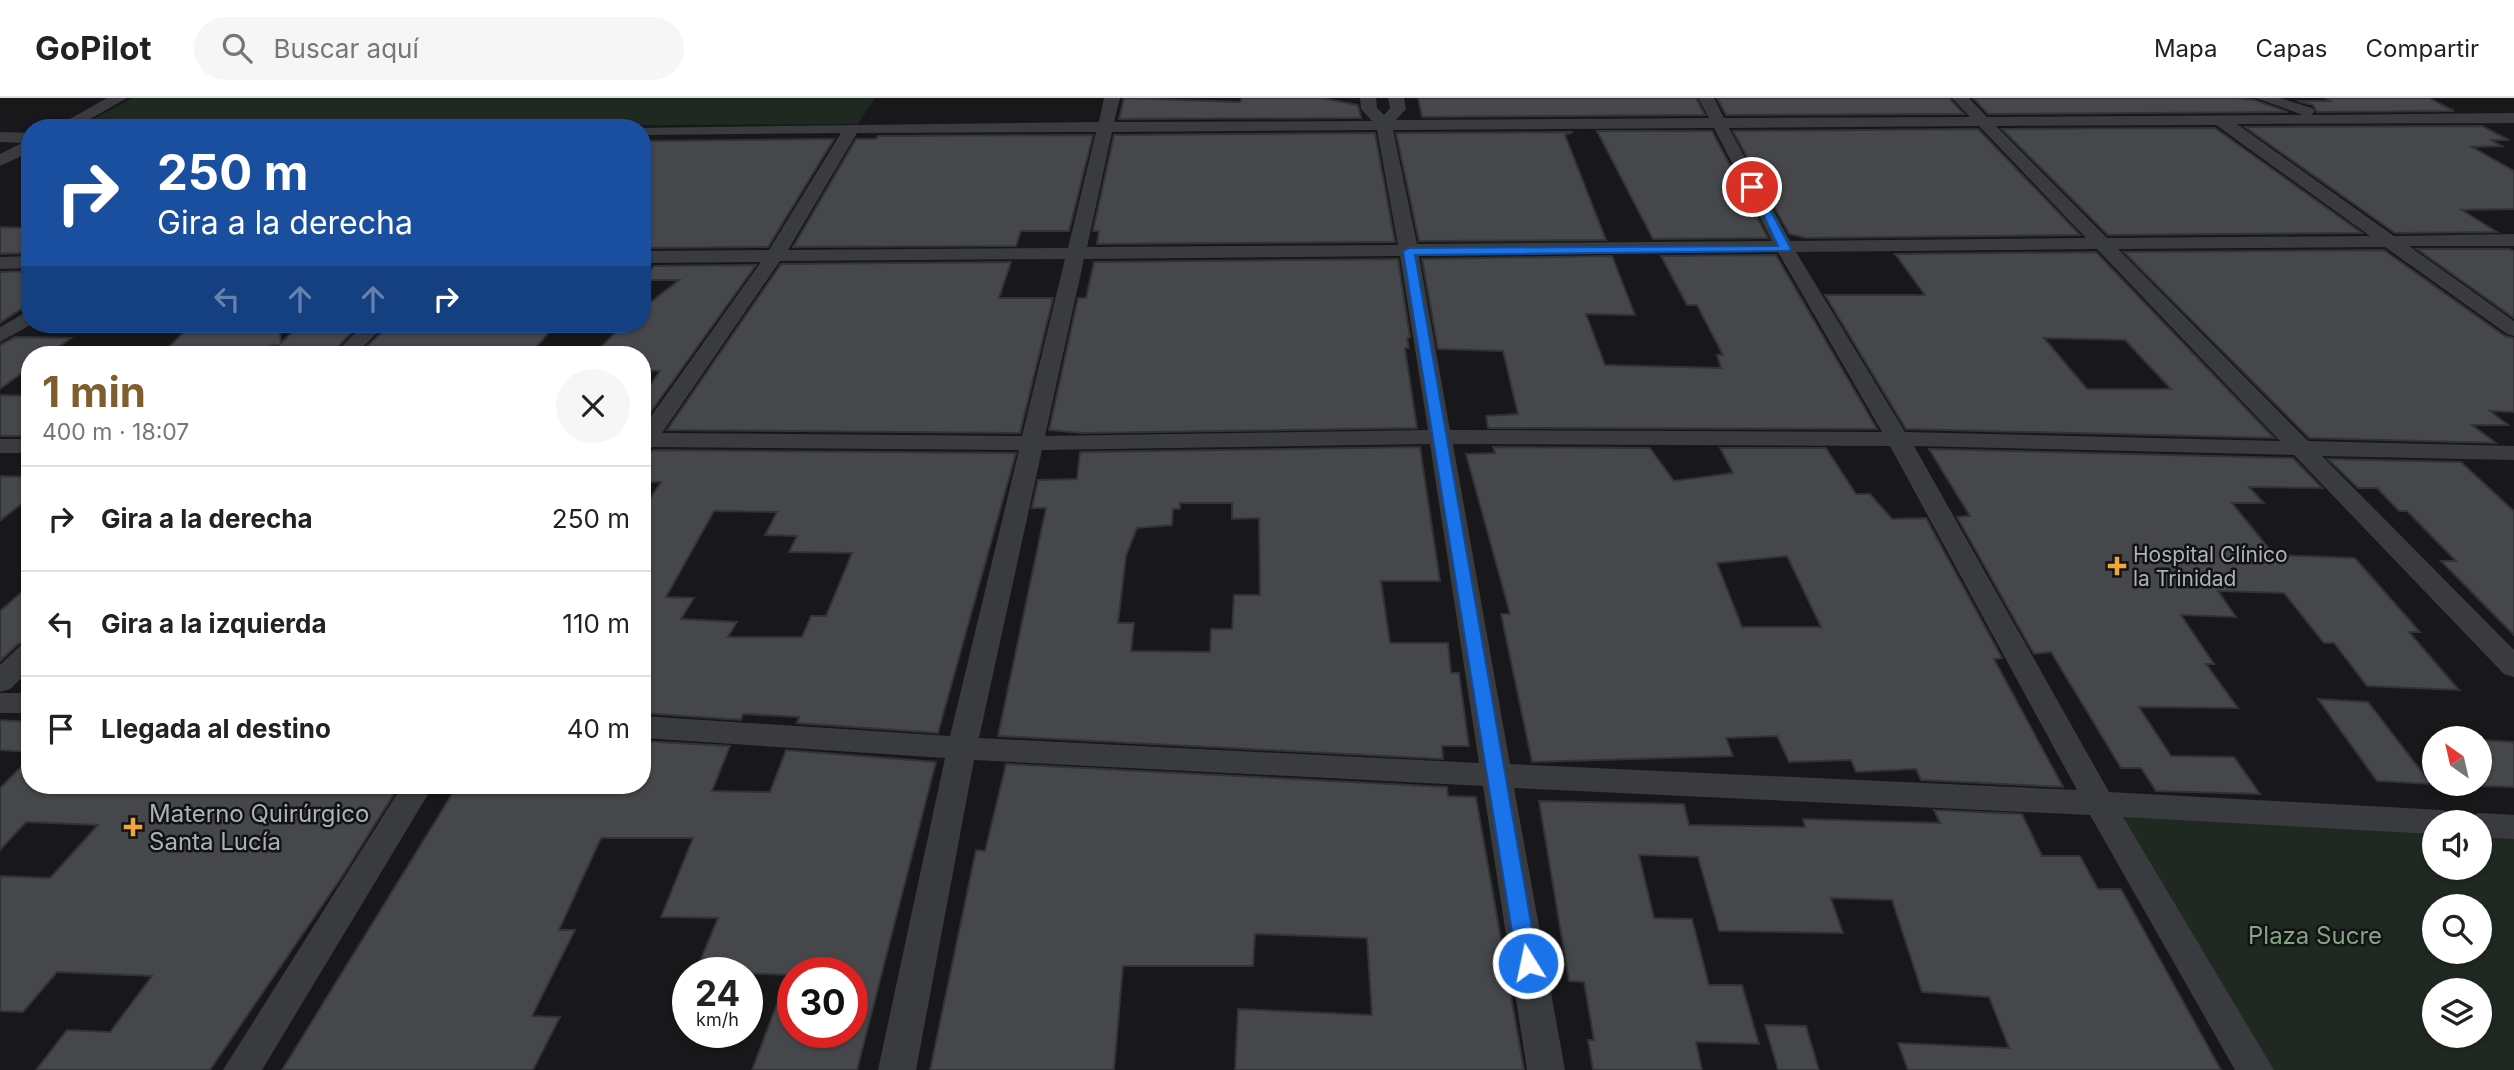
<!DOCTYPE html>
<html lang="es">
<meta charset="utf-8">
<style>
:root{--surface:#fff;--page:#f6f6f6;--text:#222;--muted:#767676;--line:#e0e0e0;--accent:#805d2c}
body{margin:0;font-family:Inter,sans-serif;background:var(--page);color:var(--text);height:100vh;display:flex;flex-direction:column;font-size:26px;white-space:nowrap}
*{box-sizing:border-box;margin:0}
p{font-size:23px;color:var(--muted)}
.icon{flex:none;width:38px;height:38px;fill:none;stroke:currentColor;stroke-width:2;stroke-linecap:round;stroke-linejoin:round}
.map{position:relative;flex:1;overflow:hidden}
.panel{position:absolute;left:21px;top:248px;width:630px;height:448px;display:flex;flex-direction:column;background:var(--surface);border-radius:28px;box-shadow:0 2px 5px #0004}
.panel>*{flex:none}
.guide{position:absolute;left:21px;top:21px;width:630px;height:214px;border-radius:28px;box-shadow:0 2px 5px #0004;background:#1a4fa0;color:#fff;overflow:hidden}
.needle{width:46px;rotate:326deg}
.buttons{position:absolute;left:2422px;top:628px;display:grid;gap:14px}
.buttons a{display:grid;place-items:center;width:70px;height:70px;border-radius:50%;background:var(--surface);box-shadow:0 2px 5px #0004;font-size:35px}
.speed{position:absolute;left:672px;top:859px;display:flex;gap:14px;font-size:35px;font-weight:700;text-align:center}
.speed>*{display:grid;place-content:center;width:91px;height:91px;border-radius:50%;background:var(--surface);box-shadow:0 2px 5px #0004;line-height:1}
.speed small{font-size:18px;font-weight:400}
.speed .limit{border:10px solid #d22;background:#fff;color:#111}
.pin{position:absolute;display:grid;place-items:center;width:60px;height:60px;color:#fff;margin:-30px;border:4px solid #fff;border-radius:50%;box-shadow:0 2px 7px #0007}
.me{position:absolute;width:77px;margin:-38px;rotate:350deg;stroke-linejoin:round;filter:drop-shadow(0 0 5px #0008)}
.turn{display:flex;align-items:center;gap:24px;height:147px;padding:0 21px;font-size:32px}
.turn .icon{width:91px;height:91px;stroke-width:2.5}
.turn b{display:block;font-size:49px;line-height:60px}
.lanes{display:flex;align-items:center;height:66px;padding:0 21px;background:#0003;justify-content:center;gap:35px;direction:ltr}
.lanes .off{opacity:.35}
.round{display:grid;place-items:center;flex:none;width:74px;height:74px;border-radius:37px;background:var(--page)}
.summary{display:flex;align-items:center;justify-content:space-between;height:119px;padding:0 21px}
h1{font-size:42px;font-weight:700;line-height:52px;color:var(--accent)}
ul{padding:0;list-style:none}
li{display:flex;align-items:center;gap:21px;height:105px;padding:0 21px;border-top:2px solid var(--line)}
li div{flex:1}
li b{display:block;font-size:26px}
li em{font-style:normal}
header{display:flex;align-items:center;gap:42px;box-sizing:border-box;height:98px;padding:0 35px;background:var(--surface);border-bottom:2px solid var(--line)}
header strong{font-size:33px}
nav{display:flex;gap:38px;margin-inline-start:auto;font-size:24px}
.search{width:490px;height:63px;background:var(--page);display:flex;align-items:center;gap:18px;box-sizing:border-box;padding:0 24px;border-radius:38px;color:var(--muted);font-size:26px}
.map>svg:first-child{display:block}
</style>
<header>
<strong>GoPilot</strong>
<div class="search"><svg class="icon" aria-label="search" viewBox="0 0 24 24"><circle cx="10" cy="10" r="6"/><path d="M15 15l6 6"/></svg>Buscar aquí</div>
<nav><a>Mapa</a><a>Capas</a><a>Compartir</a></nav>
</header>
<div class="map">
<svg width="2514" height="972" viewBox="0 0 2514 972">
<rect width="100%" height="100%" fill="#18181a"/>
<g fill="#202921" fill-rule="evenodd">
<polygon points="133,0 875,0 858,26 76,30"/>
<path d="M2098,703L2442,724H2434V770H2480V727L2514,729V972H2255ZM2434,808H2480V854H2434ZM2434,892H2480V938H2434Z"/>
</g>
<g fill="#45474a" stroke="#323336" stroke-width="2" fill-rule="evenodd">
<polygon points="1124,0 1240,4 1242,0 1321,0 1358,7 1361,20 1119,21"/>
<polygon points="1418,0 1696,0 1705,17 1422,19"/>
<polygon points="1717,0 1949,0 1964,16 1726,17"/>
<polygon points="1973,0 2235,0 2254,2 2288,14 1988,16"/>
<polygon points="2325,0 2429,0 2454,13 2317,14 2313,7 2297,3 2330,3"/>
<polygon points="2482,28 2509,42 2491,42 2502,48 2472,49 2514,73 2514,111 2462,112 2497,134 2395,135 2245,29"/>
<polygon points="2215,30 2362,135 2108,137 2002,31"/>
<polygon points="1978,31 2080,137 1806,140 1789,136 1733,33"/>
<polygon points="1597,33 1712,33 1768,140 1653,141"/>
<polygon points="1573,34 1565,37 1606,142 1419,143 1396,35"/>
<polygon points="1375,35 1395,144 1097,146 1099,133 1093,133 1114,37"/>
<polygon points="1093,37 1069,133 1021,133 1016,148 793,149 856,41 876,41 878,38"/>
<polygon points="817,41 834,41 768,149 642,150 642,52 650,43"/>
<polygon points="0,129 30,130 30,155 0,156"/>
<polygon points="2417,151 2510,151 2514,153 2514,220"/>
<polygon points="2384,152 2505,238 2514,240 2514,314 2490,313 2508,327 2472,327 2496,345 2309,340 2124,154"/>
<path d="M2096,154L2274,340L1906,331L1825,197H1925L1895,156ZM2044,240L2125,242L2171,291H2087Z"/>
<polygon points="1776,157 1877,331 1488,330 1486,318 1518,316 1503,253 1438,251 1422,161 1612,158 1635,217 1586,216 1605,267 1721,270 1717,257 1723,257 1697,207 1687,207 1661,158"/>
<polygon points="1398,161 1410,239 1407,240 1409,250 1405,250 1417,330 1083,335 1049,332 1078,200 1086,200 1094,164"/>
<polygon points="1011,164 999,200 1053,200 1020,335 667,332 781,166"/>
<polygon points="756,167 642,326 642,299 660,273 642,272 642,257 593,257 624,226 642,226 642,211 679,182 643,182 654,168"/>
<polygon points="30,173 30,205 0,225 0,174"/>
<polygon points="290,226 280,236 281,245 293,233 353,233 330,257 268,257 278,247 270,248 265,253 164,254 191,227"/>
<polygon points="408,226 556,226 533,253 431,253 427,257 358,257 383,233 395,233"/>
<polygon points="15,239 71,240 47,257 30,257 30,269 0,291 0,247"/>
<polygon points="0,297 30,298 30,338 0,338"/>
<path d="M1420,349L1440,483H1381L1390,545H1448L1451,575H1459L1469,648H1442L1443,661L998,638L1046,410H1032L1038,382L1077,381L1080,354ZM1180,405H1232V421L1259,420L1260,497H1234L1232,531H1211L1210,554L1131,553L1134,525H1118L1126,458L1137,430L1172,427L1173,411H1180Z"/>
<path d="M1493,349L1650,350L1674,383L1733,375L1720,350H1826L1856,396H1870L1892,421L1926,420L2002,560L1994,561L2063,689L1921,682L1916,671L1856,674L1851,662L1789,664L1777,638L1726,640L1733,658L1532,664L1501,516H1510L1466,356L1495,355ZM1787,458L1821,529H1742L1717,465Z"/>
<polygon points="1929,351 2293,360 2322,390 2249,389 2264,405 2232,405 2274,457 2355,460 2420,534 2409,534 2459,592 2367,588 2334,545 2324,545 2284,495 2218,493 2236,519 2181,517 2214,566 2206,566 2238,610 2139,609 2171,658 2234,659 2260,696 2156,693 2141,670 2121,670 2051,554 2034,556 1957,419 1970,418"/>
<path d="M654,352L1016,355L938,635L797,625L799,619L743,616L741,622L642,615V413L661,384H642V357ZM714,413L777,414L765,437L797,438L789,454L852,455L826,518H811L802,539H728L737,524L681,521L694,500L666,499Z"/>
<polygon points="2328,361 2461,364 2514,413 2514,537 2441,463 2456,463 2407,413 2399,413 2377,390 2358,390"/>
<polygon points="0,378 30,379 30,399 0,423"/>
<polygon points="30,487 30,543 18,546 0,563 0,513"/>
<polygon points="2318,601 2368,604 2431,686 2377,683"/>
<polygon points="0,622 30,624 30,654 0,652"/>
<polygon points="2480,642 2514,644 2514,689 2480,688"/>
<path d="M642,643L730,648L712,693L770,694L786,652L936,664L857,972H752L788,877L696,873L718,820L661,819L693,740H601L559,832H575L532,918L560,919L533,972H282L457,688H642ZM793,875H852V934H793Z"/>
<polygon points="30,660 30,688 399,688 343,777 210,972 36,972 67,932 110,934 152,878 57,874 23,914 0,913 0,778 50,780 98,727 26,724 0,752 0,690"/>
<polygon points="1006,666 1447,689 1448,698 1476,699 1524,972 1235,972 1238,911 1372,917 1367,840 1255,836 1253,868 1123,868 1114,972 930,972 976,752 985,753"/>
<polygon points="1539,703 1684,706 1689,727 1805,729 1803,721 1940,725 1934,712 2022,716 2042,758 2080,758 2098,791 2121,791 2221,972 1908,972 1898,945 2009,950 1989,899 1922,894 1892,802 1831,800 1843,835 1719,833 1698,759 1639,757 1654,820 1692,821 1709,887 1742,887 1759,946 1696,944 1702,972 1593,972 1588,942 1594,942 1584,884 1569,883"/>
<polygon points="1765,927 1806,928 1819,972 1778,972"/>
</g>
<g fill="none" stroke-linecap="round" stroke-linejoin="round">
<g fill="#393b3f" fill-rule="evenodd">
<polygon points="107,0 127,0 74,30 54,30"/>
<path d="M1104,0H1120L1114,24L1372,23L1361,11L1360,0H1376L1377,10L1384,17L1390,10L1388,0H1404L1406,11L1396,22L1709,20L1698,0H1714L1724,20L1970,19L1952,0H1969L1987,19L2303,17L2256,0H2280L2312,10L2315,13L2311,17L2514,15V25L2237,26L2394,138L2514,136V148H2409L2514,223V238L2507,236L2385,149L2118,151L2308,343L2514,348V362L2322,358L2514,552V579L2504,576L2294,357L1914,348L2109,694L2442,712L2453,715L2458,724H2434V736L2123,719L2274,972H2235L2090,717L1514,690L1565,972H1527L1483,688L974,662L916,972H878L945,660L642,640V618L950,638L1019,352L653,349L642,355V331L761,164L642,165V153L769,152L841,35L642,37V30H636L1099,24ZM2216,27L2370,138L2107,140L1996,28ZM1979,28L2086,140L1790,143L1729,30ZM1714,30L1772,143L1417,146L1393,32ZM1377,32L1398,147L1087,149L1112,34ZM1096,34L1068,150L788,152L857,35ZM2097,151L2280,343L1905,334L1796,154ZM1778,154L1882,334L1450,332L1419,158ZM1400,158L1428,332L1045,338L1084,161ZM1065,161L1022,338L662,335L780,163ZM1430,346L1479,665L979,640L1042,352ZM1453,346L1890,348L2077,692L1510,666Z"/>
<polygon points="0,34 30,35 30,54 0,68 0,56 22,45 0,44"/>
<polygon points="30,158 30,170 0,171 0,159"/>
<polygon points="30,212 32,226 0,244 0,229"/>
<polygon points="364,226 386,226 355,257 333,257"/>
<rect x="0" y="341" width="30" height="14"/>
<polygon points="30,546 30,572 10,591 0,594 0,567 20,548"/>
<rect x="0" y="595" width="30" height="20"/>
<polygon points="402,688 433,688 262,972 223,972"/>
<polygon points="2480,715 2514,717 2514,741 2480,739 2480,724 2465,724 2469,718"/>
</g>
</g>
<polygon fill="#1a73e8" stroke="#114b97" stroke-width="2" points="1749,86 1758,89 1791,151 1789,153 1415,157 1538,865 1535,871 1528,874 1520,871 1517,865 1403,153 1409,150 1778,148"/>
<g fill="#f2a539" stroke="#131315" stroke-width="2.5">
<path d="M2113.5 457.5h7v7h7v7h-7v7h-7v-7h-7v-7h7z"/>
<path d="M129.5 718.5h7v7h7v7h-7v7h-7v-7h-7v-7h7z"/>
</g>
<g text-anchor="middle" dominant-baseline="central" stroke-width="5" stroke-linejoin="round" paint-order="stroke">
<g font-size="21" fill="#abb1ba" stroke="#131315" text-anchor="start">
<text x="2133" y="456">Hospital Clínico<tspan x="2133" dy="24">la Trinidad</tspan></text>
</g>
<g font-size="24" fill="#abb1ba" stroke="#131315" text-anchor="start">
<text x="149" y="715">Materno Quirúrgico<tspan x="149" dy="28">Santa Lucía</tspan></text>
</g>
<g font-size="24" fill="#82a582" stroke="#131315">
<text x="2315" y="837">Plaza Sucre</text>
</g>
</g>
</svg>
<div class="buttons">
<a><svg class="needle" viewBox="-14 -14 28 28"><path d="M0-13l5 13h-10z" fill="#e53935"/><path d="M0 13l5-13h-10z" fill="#767676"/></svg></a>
<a><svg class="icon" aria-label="sound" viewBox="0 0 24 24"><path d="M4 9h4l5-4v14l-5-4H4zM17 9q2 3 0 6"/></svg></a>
<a><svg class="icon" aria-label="search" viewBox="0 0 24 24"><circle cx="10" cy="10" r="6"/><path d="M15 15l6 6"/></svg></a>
<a><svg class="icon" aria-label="layers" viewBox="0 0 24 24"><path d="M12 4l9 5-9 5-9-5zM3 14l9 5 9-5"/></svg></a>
</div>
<div class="speed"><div>24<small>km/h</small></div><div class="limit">30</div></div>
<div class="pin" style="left:1752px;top:89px;background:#d93025"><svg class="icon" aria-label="arrive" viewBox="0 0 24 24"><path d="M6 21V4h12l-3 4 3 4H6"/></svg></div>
<svg class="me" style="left:1528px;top:865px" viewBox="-20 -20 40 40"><circle r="17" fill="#1a73e8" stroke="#fff" stroke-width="3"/><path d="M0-11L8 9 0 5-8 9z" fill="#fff"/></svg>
<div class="guide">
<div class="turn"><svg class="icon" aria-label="right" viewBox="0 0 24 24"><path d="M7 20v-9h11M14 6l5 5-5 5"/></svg><div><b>250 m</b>Gira a la derecha</div></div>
<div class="lanes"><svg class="icon off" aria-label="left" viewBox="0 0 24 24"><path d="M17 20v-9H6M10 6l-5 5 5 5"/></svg><svg class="icon off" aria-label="ahead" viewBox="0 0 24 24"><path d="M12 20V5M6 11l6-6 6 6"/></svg><svg class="icon off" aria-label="ahead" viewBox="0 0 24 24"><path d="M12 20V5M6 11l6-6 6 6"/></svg><svg class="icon" aria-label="right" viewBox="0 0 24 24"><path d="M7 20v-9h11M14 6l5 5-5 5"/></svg></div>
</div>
<section class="panel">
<div class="summary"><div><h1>1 min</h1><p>400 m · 18:07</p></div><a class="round"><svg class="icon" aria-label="close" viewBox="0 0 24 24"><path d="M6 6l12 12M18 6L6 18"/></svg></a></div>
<ul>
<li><svg class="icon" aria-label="right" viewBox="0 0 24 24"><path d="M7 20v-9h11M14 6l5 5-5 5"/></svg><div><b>Gira a la derecha</b></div><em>250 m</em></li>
<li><svg class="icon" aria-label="left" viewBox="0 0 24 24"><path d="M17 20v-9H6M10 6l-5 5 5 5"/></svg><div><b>Gira a la izquierda</b></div><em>110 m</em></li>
<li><svg class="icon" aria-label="arrive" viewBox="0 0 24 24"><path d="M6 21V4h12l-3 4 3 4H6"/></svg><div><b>Llegada al destino</b></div><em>40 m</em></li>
</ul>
</section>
</div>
